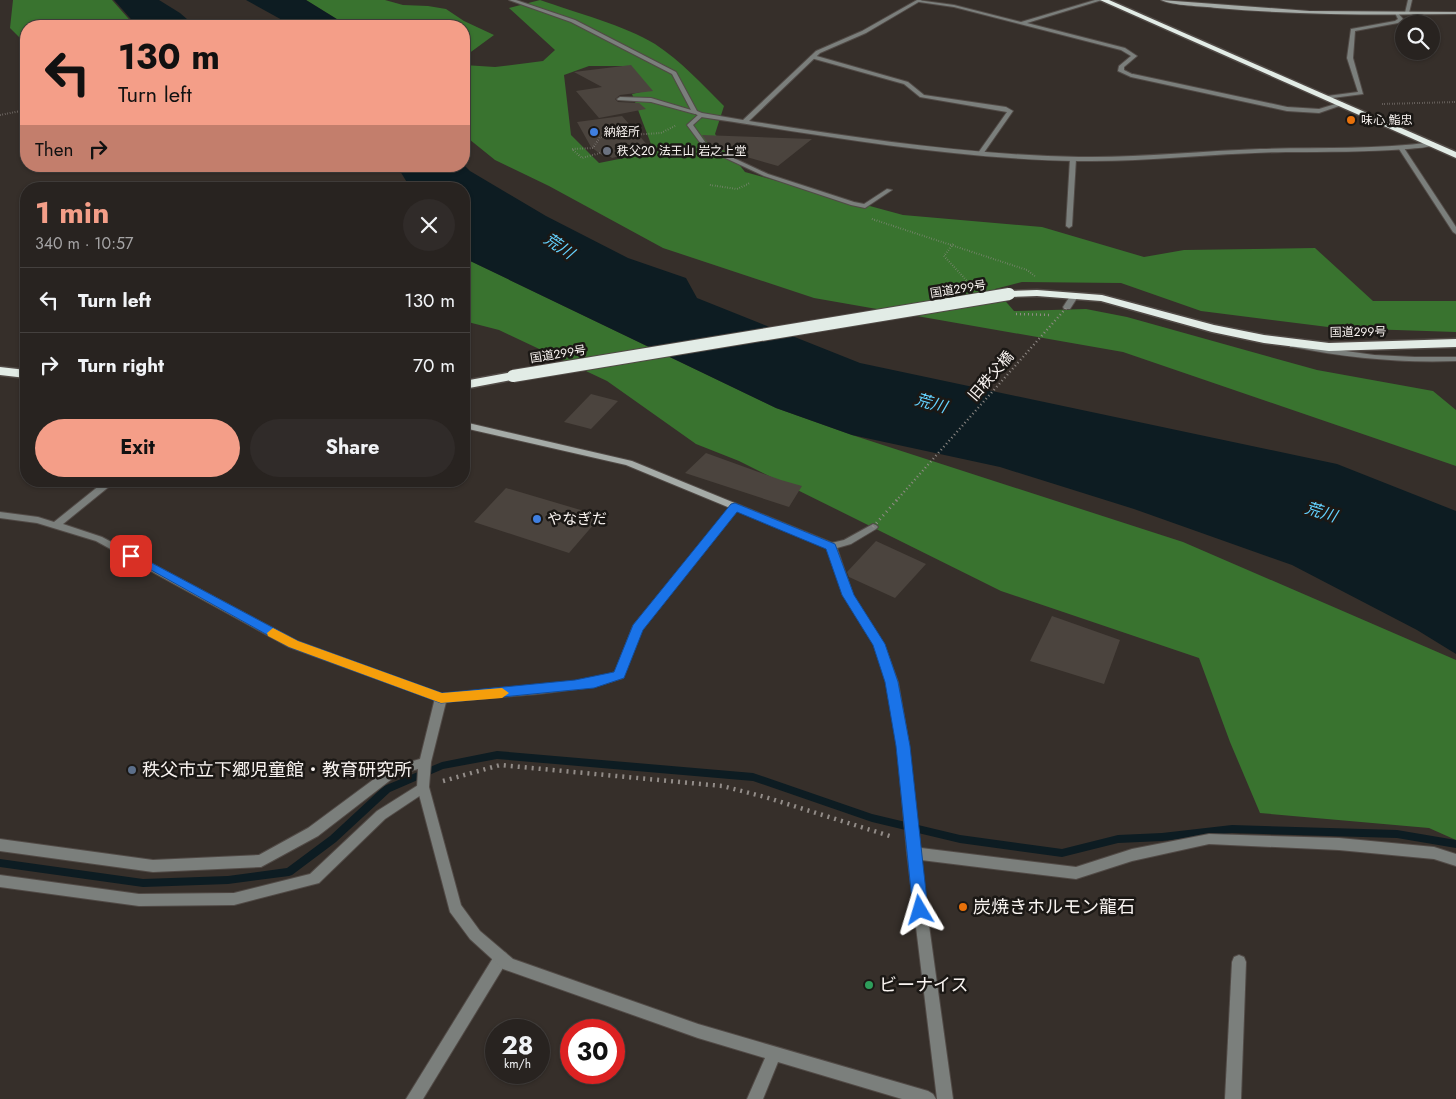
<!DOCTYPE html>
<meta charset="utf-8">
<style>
:root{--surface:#282320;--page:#302b29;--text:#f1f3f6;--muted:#a5a4a5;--line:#44403e;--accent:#f49e88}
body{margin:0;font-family:Jost,"Noto Sans JP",sans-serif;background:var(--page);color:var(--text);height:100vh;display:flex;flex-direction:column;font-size:19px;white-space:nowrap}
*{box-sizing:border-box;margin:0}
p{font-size:16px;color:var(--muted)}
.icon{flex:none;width:28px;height:28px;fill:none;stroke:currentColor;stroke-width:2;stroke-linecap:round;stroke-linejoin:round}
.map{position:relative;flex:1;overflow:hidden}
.sheet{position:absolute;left:20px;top:182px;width:450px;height:305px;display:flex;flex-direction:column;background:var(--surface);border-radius:20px;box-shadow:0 1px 4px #0004,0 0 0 1px var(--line)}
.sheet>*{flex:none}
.banner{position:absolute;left:20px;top:20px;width:450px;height:152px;border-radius:20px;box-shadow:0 1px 4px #0004,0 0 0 1px var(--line);background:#f49e88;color:#111;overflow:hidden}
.tools{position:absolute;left:1395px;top:15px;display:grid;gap:10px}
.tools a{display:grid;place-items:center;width:45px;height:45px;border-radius:50%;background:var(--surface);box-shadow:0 1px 4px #0004,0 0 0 1px var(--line);font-size:25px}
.speed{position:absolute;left:485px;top:1019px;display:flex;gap:10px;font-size:25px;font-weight:700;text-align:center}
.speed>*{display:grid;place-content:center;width:65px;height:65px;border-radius:50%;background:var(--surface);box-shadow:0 1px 4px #0004,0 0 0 1px var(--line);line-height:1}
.speed small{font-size:12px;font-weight:400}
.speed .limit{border:8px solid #d22;background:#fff;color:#111}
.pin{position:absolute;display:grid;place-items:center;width:42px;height:42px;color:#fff;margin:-21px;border-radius:10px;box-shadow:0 2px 8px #0006}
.me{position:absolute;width:55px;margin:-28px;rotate:353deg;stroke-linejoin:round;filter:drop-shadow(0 0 4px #0008)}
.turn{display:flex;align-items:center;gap:18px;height:105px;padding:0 15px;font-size:22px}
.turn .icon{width:65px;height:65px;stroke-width:2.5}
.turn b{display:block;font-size:35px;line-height:42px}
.then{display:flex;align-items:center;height:48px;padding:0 15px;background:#0003;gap:10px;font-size:19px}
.round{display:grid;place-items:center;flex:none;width:52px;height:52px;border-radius:26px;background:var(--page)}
.headline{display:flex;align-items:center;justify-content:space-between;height:85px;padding:0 15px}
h1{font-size:30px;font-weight:700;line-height:38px;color:var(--accent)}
.cta{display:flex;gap:10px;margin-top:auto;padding:10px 15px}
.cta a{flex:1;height:58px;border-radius:30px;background:var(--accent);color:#111;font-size:20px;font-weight:700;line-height:58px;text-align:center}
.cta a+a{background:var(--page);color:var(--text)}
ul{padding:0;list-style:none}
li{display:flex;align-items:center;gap:15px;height:65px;padding:0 15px;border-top:1px solid var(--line)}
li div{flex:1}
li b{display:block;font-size:19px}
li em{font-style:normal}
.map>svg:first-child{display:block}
</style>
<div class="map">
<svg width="1456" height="1099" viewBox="0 0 1456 1099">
<rect width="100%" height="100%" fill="#362f2a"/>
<g fill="#39732f" fill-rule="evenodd">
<polygon points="13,0 112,0 135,26 26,26 26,44 10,28"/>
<polygon points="306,0 385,0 403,5 428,6 446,9 464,21 494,35 464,57 464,26 348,26"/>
<path d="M540,0C574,12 626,26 655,44C681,61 702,84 724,106L715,134L745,172L903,215L1042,227L1144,257L1184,250L1315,248L1373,301H1456V332L1336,328L1201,311L1121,283L1022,282L995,289L1014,311L1086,309L1127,317L1317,370L1433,391L1456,410V466L1123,352L814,298L663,248L549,186L495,160L464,135V65L495,67L543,61L555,50L509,8ZM589,66H622L645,91L632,94L654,152L599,163L571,135L564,75Z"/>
<polygon points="464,258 776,408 852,435 1183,542 1456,660 1456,840 1429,828 1260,813 1230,742 1199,658 1001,591 739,461 696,444 607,381 499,330 464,321"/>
</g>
<g fill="#0d1c22">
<polygon points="114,0 159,0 180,13 195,26 137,26"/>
<polygon points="246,0 306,0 348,26 293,26"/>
<polygon points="464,165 470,171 546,216 628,258 686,278 697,298 860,363 1337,464 1456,511 1456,654 1417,630 1292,565 1134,509 1000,467 852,435 776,408 464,258 464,189 411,189 397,166"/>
</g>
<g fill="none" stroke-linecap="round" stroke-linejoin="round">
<polygon fill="#0d1c22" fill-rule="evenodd" points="497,751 753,773 872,814 960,835 1062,849 1118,835 1162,833 1232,825 1397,830 1456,840 1456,848 1397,838 1232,833 1162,841 1118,843 1062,857 960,843 872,822 753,781 497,759 443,769 390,792 336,842 292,875 289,876 228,884 143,887 0,867 0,859 143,879 228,876 287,868 330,836 384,786 442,762"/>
</g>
<g fill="#4b443e">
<polygon points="631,65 653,91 620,95 615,99 618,102 639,103 646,109 599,118 576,91 602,87 574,72"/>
<polygon points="622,116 650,148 612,158 607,154 603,156 591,147 577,122"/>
<polygon points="702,135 812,139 778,166 719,149 709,145"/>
<polygon points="591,394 618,401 591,429 564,422"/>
<polygon points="706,453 781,480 802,486 789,507 685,473"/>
<polygon points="506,488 601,516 569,553 474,522"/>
<polygon points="876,541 926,564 895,598 849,577 847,572"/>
<polygon points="1052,616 1120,640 1104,684 1030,661"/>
</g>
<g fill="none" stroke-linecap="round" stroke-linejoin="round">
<defs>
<g id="lane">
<polygon points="917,0 954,5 1021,22 1095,0 1102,0 1027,23 1125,48 1137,56 1124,67 1124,70 1136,76 1131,77 1118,71 1119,66 1131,56 1121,50 954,7 919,2"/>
<polygon points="1408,0 1412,0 1409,13 1407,14 1405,13"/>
<polygon points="1397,12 1403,19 1398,23 1355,31 1353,58 1363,94 1325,99 1325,97 1327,96 1358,92 1347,58 1351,29 1395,21 1398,19 1395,13"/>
<polygon points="813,55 908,82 924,95 1006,107 1013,111 983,154 979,154 978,153 1007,112 920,97 904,84 811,58 810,57"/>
<polygon points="620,97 651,98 698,112 695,114 651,102 618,100 617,99"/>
<polygon points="699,114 704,115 693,125 708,146 768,174 854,202 864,204 887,189 892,190 865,208 851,205 764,176 704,148 687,125"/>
<polygon points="1400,148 1404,148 1456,227 1456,234 1453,232 1399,149"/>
<polygon points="1073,157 1076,159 1072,226 1069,228 1066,226 1070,159"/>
<polygon points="105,481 116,481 63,524 102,537 297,641 441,694 538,686 594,679 615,672 633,626 732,505 738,505 740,507 642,630 623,678 594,687 538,694 441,702 289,647 96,541 37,523 0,518 0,512 38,517 54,522"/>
<polygon points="423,782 427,783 429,787 427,791 385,819 319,883 234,905 139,906 0,887 0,875 139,894 234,893 310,874 377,811"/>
<polygon points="1209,834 1339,838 1434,847 1456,854 1456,866 1434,859 1339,850 1209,844 1132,861 1076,879 913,859 908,857 907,853 908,849 913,847 1076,867 1132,849"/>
<polygon points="501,951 506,953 508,958 506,963 423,1099 406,1099 496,953"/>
<polygon points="1239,955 1244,957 1246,962 1241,1099 1225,1099 1232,962 1234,957"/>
</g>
<g id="street">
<path d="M509,0H516L575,20L676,72L697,111L702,113L743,120L816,51L862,31L917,0H922L866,33L820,53L749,121C858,138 968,155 1079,157C1139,158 1199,151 1260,149C1318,147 1375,150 1433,142L1436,144C1429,148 1416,148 1407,149C1367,152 1326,152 1286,152C1217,153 1148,162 1079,161C952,159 826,136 701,117L692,112L672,74L571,22Z"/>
<polygon points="1133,74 1287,107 1319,109 1342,102 1345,104 1319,113 1287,111 1131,77 1131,75"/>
<polygon points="1072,293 1075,293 1079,295 1070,309 1064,309 1063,307"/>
<path d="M1290,343L1374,355L1415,357H1456V361C1401,363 1347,358 1293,347H1290Z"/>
<polygon points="873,524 876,525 878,527 876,529 851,544 837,548 853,595 884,644 898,682 909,745 919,853 953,1099 937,1099 907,853 897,745 886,682 874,645 843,595 826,546 827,544 844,540"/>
<polygon points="441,694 445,695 447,698 431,762 429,787 461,905 480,931 513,959 698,1024 928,1091 933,1094 936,1099 902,1099 778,1062 763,1099 747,1099 765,1058 698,1038 503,969 470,939 450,912 417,787 418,769 397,775 318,836 261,867 153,872 0,851 0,839 153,860 259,855 308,828 389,768 420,759 435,698 437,695"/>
</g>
<g id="secondary">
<path d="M1161,0L1309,11L1456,12V14C1376,15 1296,15 1217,8C1202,6 1173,6 1161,0Z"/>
<polygon points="464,422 632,461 835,544 836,546 835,548 827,548 626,465 464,428"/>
</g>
<g id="highway">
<polygon points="1100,0 1109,0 1456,152 1456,158"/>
<polygon points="1037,290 1102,295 1214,325 1264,335 1329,343 1456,339 1456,347 1329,351 1264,343 1212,332 1101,301 1037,296 1009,297 1003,294 1009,291"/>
<polygon points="0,367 26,370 26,378 0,375"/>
<polygon points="513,372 517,373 519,376 517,379 464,389 464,381"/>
</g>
</defs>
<use href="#lane" stroke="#514a46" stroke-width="2"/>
<use href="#street" stroke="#514a46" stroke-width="2"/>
<use href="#secondary" stroke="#514a46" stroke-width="2"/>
<use href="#highway" stroke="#514a46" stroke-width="3"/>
<g stroke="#928c88" stroke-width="2" stroke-dasharray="0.5 2" stroke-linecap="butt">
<polyline points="1382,104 1456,102"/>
<polyline points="0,115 26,110"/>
<polyline points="600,153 582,158 572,149 593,148 600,137 661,133 675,126"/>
<polyline points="710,185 737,189 750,183"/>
<polyline points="872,219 1027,270 1036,277"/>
<polyline points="953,244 944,256 967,281"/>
</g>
<polyline stroke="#928c88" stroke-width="2.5" stroke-dasharray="1 3" stroke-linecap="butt" points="1016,314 1052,315"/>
<polyline stroke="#928c88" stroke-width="4.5" stroke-dasharray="2 5" stroke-linecap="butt" points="443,781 500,765 722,786 765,797 893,837"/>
<use href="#lane" fill="#7b7f7c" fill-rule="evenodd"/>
<use href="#street" fill="#7b7f7c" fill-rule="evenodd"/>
<use href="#secondary" fill="#a5aba7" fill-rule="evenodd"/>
<use href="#highway" fill="#e2ece6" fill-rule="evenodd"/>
<defs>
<polyline id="highway-bridge" points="513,376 1009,294"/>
</defs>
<use href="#highway-bridge" stroke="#514a46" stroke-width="14" stroke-linecap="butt"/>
<polyline stroke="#928c88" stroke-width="2.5" stroke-dasharray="1 3" stroke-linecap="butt" points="896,501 1067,307"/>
<polyline stroke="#928c88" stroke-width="3" stroke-dasharray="1 4" stroke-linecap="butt" points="873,527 897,500"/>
<use href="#highway-bridge" stroke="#e2ece6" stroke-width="12"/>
</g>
<polygon fill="#1a73e8" stroke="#114b97" points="735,503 835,544 854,595 885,644 898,682 910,746 928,910 926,915 920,917 915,915 913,910 896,746 885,682 873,645 842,595 826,549 737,512 643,630 624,678 594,688 441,703 289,647 126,556 127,554 135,554 298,641 442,693 575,680 614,672 633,625 731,504"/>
<polygon fill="#f59e0b" points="273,628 298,641 442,693 502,688 509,693 502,698 441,703 289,647 268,636 267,633"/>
<g fill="#e8710a" stroke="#1b1815" stroke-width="2">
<circle cx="1351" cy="120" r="5"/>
<circle cx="963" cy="907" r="5"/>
</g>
<g fill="#3f7fe0" stroke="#1b1815" stroke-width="2">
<circle cx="594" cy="132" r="5"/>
<circle cx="537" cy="519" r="5"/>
</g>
<circle fill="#6b7280" stroke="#1b1815" stroke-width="2" cx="607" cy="151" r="5"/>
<circle fill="#5c6f8a" stroke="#1b1815" stroke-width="2" cx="132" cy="770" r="5"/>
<circle fill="#2e9e5b" stroke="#1b1815" stroke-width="2" cx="869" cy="985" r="5"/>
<g text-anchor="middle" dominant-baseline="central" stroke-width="5" stroke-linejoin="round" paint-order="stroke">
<g font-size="12" fill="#f8f3f0" stroke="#1b1815" text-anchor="start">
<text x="1361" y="120">味心 鮨忠</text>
<text x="604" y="132">納経所</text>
<text x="617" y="151">秩父20 法王山 岩之上堂</text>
</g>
<g font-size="12" fill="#f8f3f0" stroke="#1b1815">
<text transform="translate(958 289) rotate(-9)">国道299号</text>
<text transform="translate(1358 332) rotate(-1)">国道299号</text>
<text transform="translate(558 354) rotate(-9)">国道299号</text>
</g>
<g font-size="15" fill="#f8f3f0" stroke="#1b1815">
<text transform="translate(991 376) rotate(-49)">旧秩父橋</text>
</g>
<g font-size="15" fill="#f8f3f0" stroke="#1b1815" text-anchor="start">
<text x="547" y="519">やなぎだ</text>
</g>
<g font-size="16" font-style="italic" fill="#64d2ff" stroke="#1b1815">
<text transform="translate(559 246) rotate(34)">荒川</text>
<text transform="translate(931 403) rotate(16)">荒川</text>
<text transform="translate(1321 512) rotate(17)">荒川</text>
</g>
<g font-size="18" fill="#f8f3f0" stroke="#1b1815" text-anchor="start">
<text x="142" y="770">秩父市立下郷児童館・教育研究所</text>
<text x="973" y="907">炭焼きホルモン龍石</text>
<text x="879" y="985">ビーナイス</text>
</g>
</g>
</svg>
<div class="tools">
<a><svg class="icon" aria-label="search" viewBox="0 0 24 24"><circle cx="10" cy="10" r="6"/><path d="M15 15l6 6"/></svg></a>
</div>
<div class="speed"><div>28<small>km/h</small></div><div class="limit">30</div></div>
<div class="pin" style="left:131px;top:556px;background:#d93025"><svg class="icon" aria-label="arrive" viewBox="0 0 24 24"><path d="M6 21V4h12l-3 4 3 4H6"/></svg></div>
<svg class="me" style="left:920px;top:910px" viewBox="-20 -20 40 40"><path d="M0-17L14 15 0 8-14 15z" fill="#1a73e8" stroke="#fff" stroke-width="4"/></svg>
<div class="banner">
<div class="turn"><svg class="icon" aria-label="left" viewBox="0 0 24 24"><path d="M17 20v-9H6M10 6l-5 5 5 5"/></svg><div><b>130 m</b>Turn left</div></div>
<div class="then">Then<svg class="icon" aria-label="right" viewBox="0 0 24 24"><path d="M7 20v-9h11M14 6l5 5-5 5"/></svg></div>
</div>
<section class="sheet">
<div class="headline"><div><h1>1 min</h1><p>340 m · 10:57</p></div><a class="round"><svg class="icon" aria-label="close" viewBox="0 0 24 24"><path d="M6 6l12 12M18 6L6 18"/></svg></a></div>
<ul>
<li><svg class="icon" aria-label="left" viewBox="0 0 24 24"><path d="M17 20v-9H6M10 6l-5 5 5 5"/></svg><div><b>Turn left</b></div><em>130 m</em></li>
<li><svg class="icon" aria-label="right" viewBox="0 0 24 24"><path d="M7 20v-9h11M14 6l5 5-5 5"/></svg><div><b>Turn right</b></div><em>70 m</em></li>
</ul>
<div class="cta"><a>Exit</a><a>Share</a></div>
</section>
</div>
